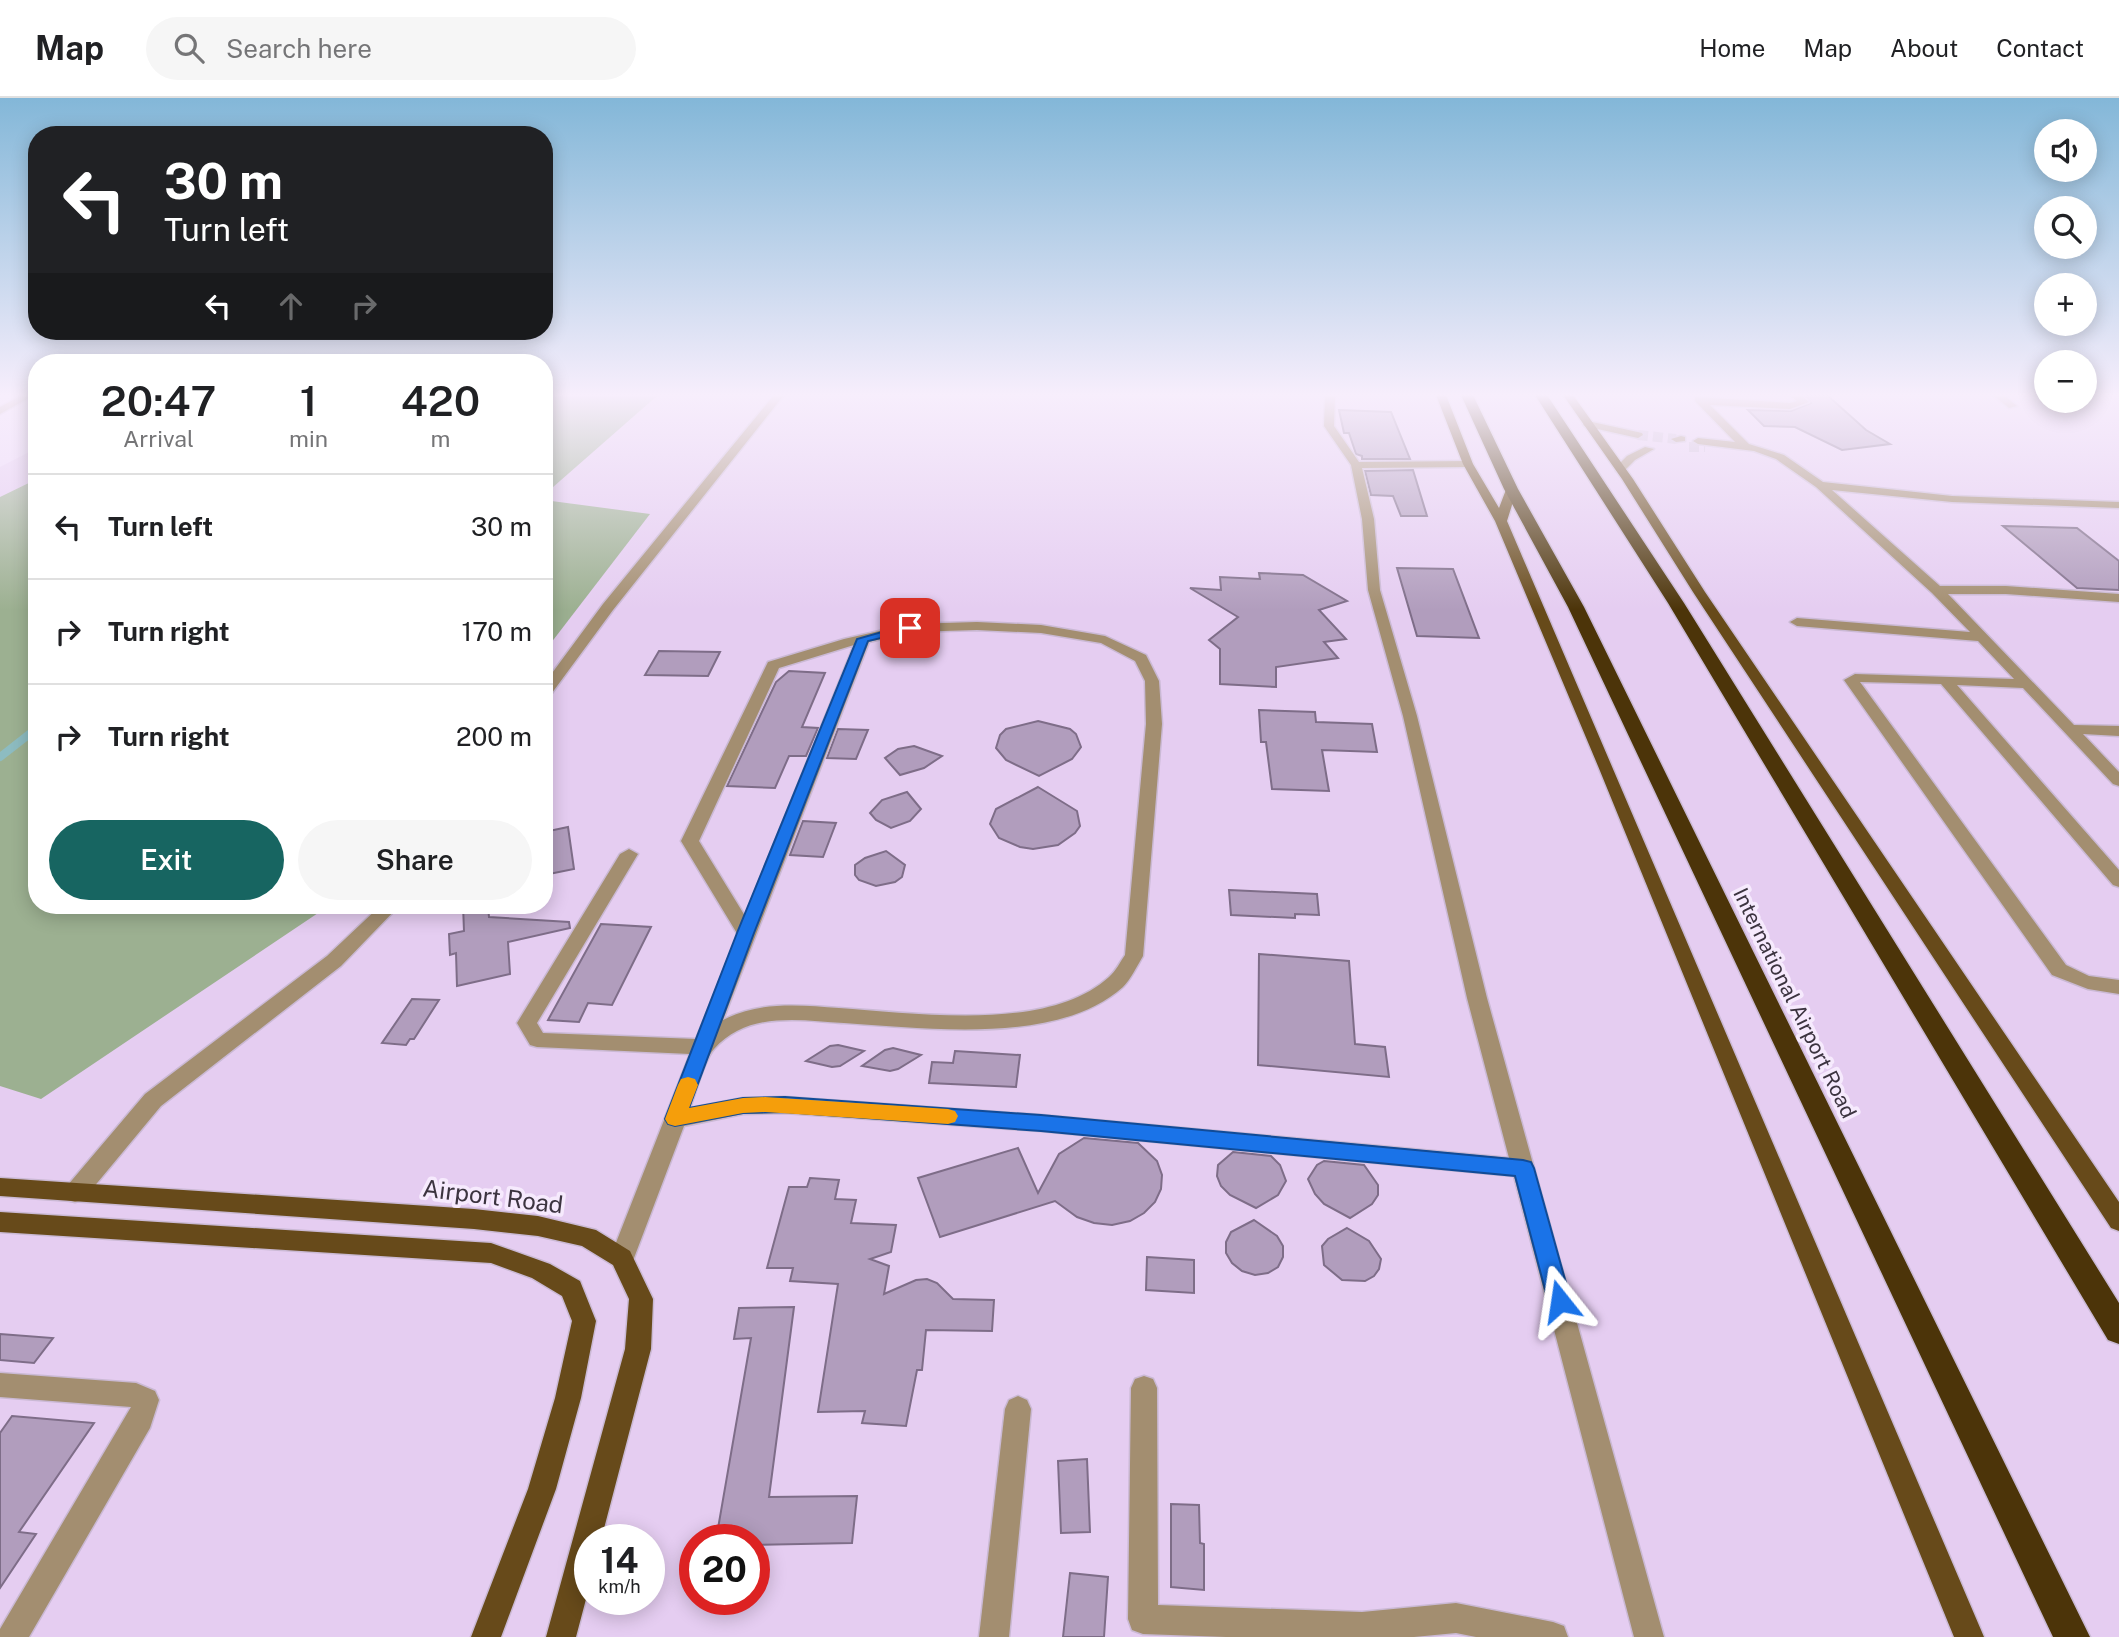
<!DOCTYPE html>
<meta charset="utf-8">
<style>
:root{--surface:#fff;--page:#f6f6f6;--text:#202124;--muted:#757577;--line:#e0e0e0;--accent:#176561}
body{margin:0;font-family:"Public Sans",sans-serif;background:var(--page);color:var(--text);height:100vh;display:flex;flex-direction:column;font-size:26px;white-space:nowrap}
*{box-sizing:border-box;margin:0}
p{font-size:23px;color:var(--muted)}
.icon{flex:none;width:38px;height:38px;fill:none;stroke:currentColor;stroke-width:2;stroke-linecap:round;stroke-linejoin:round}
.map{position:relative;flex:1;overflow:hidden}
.drawer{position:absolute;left:28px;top:256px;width:525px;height:560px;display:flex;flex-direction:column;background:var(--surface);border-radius:28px;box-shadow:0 4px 18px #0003}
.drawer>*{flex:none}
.banner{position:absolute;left:28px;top:28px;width:525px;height:214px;border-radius:28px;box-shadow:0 4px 18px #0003;background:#202124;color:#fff;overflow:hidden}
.buttons{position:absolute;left:2034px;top:21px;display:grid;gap:14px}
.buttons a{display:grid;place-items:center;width:63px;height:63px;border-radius:50%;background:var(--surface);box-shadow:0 4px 18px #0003;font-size:35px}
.speed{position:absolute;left:574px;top:1426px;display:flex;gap:14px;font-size:35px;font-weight:700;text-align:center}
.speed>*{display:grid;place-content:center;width:91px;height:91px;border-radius:50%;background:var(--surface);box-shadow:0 4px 18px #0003;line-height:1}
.speed small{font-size:18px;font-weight:400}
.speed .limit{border:10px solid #d22;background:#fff;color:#111}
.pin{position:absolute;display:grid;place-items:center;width:60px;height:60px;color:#fff;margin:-30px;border-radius:14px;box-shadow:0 4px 10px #0006}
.me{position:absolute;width:77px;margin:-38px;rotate:345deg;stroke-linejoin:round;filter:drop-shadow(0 0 5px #0008)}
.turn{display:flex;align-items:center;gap:24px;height:147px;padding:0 21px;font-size:32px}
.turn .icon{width:91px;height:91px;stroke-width:2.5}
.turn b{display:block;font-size:49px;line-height:60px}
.lanes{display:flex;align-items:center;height:66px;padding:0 21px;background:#0003;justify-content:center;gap:35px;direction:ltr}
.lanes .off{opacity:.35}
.eta{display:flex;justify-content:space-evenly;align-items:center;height:119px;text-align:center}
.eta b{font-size:42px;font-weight:600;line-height:49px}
.cta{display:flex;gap:14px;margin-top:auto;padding:14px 21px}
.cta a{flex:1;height:80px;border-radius:42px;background:var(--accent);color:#fff;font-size:28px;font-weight:600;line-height:80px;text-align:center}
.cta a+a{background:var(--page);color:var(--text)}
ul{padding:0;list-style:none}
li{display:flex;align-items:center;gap:21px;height:105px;padding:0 21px;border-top:2px solid var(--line)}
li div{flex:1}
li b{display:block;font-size:26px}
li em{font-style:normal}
header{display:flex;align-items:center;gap:42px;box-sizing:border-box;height:98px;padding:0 35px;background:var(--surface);border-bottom:2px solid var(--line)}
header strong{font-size:33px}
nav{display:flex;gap:38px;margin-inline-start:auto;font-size:24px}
.search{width:490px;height:63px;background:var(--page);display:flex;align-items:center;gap:18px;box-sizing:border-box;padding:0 24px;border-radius:38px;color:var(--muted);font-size:26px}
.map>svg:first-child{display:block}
</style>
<header>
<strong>Map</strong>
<div class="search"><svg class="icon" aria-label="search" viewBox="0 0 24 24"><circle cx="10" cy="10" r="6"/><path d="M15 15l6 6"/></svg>Search here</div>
<nav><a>Home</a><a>Map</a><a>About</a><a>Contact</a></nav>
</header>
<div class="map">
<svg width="2119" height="1539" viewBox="0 0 2119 1539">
<rect width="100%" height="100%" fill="#eddaf9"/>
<path fill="#e5cdf1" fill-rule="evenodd" d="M544,297H2046V303H2084V297H2119V1539H0V369L37,350V807H544ZM590,1442H649V1502H590ZM695,1442H754V1502H695Z"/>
<g fill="#9cb091">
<polygon points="544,297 658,297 544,397"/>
<polygon points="37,381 37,807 330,807 41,1001 0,988 0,399"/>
<polygon points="544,402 650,416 544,554"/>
</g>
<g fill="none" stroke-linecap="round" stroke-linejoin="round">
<polyline stroke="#8dbcc1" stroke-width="6" points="30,636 37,630"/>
<polyline stroke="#8dbcc1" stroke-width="8" points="0,659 32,634"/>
</g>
<g fill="#b19dbd" stroke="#7e6d88" stroke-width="2">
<polygon points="1805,297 1827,297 1866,332 1890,346 1842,352 1795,329 1764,328 1748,312 1791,313 1811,305"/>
<polygon points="1339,312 1391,314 1410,361 1362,361 1362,358 1356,356 1349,335 1344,335"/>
<polygon points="1413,372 1427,418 1401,418 1393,398 1371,397 1365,373"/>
<polygon points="2003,428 2077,430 2119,463 2119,492 2077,490"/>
<polygon points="1397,470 1453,471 1479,540 1417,538"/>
<polygon points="1259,475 1303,477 1347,503 1319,512 1346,541 1324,544 1338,560 1276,569 1276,589 1220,586 1220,551 1209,542 1238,519 1190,490 1221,492 1220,479 1260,481"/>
<polygon points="659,553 720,554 708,578 645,577"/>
<polygon points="789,573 825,575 802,629 818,630 806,658 789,658 775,690 727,688 776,584"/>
<polygon points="1259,612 1315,614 1316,624 1372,626 1377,654 1322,652 1329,693 1272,691 1266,644 1261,644"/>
<polygon points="1038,623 1070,631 1076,636 1081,649 1072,661 1039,678 1006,662 996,650 1000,637 1006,631"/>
<polygon points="838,631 868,632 856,661 827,660"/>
<polygon points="914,648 942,658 924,670 900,677 885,660 898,651"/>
<polygon points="1038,689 1077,713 1080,728 1075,735 1058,747 1033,751 1020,749 999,740 990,726 996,711"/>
<polygon points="907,694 921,711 910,723 891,730 876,722 870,715 882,702"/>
<polygon points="803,723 836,725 823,759 790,757"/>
<polygon points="568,729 574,771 544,777 544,734"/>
<polygon points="886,753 905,767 902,779 895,784 876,788 859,782 855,777 855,767 865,760"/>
<polygon points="1229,792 1317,796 1319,817 1295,816 1295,820 1231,817"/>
<polygon points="463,807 488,807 489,819 569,824 570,830 508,844 510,876 457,888 456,855 450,857 449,836 464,833"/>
<polygon points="601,826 651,829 612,907 588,905 579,924 548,922"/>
<polygon points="1259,856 1349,863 1355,946 1385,949 1389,979 1258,967"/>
<polygon points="412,901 439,902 414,941 410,941 406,947 382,945"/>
<polygon points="838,947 864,953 840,968 832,969 806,963 830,948"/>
<polygon points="893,950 921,957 898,971 890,973 862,968 885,952"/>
<polygon points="955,953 1020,957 1016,989 929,985 932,964 953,965"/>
<polygon points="1084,1040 1138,1045 1157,1063 1162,1077 1161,1091 1155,1104 1144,1115 1130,1123 1112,1127 1094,1125 1077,1119 1055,1103 940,1139 918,1080 1018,1050 1038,1095 1059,1056"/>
<polygon points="1233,1054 1271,1058 1280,1067 1286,1083 1278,1097 1256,1110 1230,1097 1221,1088 1217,1078 1218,1067"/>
<polygon points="1324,1063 1364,1067 1378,1087 1378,1097 1372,1106 1350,1120 1324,1106 1315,1096 1308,1081 1317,1067"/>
<polygon points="810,1080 839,1082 835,1101 856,1102 851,1125 896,1127 891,1154 870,1161 889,1168 884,1196 916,1182 927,1181 937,1185 953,1201 994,1202 992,1233 926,1232 922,1272 917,1272 906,1328 862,1325 865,1313 818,1314 838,1186 790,1183 793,1170 767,1170 789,1089 807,1089"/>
<polygon points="1254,1122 1277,1138 1283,1148 1283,1159 1278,1169 1268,1175 1255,1177 1242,1173 1232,1165 1226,1155 1226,1144 1231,1134"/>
<polygon points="1347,1130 1369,1143 1381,1161 1379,1171 1374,1178 1365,1183 1342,1182 1324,1167 1322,1148 1328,1141"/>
<polygon points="1147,1159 1194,1162 1194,1195 1146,1192"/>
<polygon points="794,1209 769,1399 857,1398 852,1445 754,1447 754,1442 716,1442 751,1240 734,1241 739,1210"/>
<polygon points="0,1236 53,1240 34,1265 0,1262"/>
<polygon points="12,1318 94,1325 19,1434 36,1436 0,1490 0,1335"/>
<polygon points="1087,1361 1090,1434 1061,1435 1058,1363"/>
<polygon points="1171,1406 1199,1407 1200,1445 1204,1446 1204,1492 1171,1489"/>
<polygon points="1070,1475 1108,1479 1104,1539 1063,1539"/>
</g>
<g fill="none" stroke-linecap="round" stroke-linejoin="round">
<g stroke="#cab9d4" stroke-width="10" stroke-dasharray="10 5" stroke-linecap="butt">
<polyline points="1638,337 1676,341"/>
<polyline points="1689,349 1705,349"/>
</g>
<defs>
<g id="minor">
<polygon points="22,297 34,297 0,316 0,309"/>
<polygon points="774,297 784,297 613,512 549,599 544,600 544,586 603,506"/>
<path d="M1325,297H1335L1334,328L1359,364L1468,363L1473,366L1468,369L1362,370L1374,421L1380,492L1417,618L1487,900L1664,1539H1634L1514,1078L1041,1033L785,1015L743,1016L684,1028L634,1160L630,1167L622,1170L614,1167L610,1160L690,956L537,949L530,947L517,925L620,756L629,751L638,756L537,925L543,935L696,941L738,837L681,743L768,564L844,541L910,526L977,524L1041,527L1105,538L1146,557L1159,583L1162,626L1143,858C1137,868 1131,881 1123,889C1057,948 926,930 844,925C799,922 748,913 714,951C704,962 696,994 690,1010L743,1000L785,999L1041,1017L1509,1060L1467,900L1403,618L1368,492L1362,421L1351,367L1324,328ZM977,532L1041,535L1101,545L1135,563L1145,583L1146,626L1125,857C1120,864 1116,873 1109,879C1047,935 917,915 839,910C800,907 759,903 723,922L869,544L910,534ZM854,547L745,818L699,743L779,570Z"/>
<polygon points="1790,297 1801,297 1809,304 1790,311 1710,307 1749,346 1784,357 1823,384 1952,398 2119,404 2119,410 1952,404 1832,392 1940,488 2006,488 2119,496 2119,504 2006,496 1948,496 2074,627 2119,628 2119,638 2083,636 2119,674 2119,688 2113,686 2023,590 1957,587 2119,772 2119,789 2113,787 1941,586 1860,584 2066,867 2089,878 2119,882 2119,896 2088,891 2052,877 1844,582 1855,576 2014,581 1978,543 1797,528 1790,524 1797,520 1970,534 1932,495 1816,389 1776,361 1754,353 1698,346 1693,343 1698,340 1735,344 1695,303 1695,299 1790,305 1797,303"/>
<polygon points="1993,297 2004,297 2017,308 2009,310"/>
<polygon points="1588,323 1642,335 1643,337 1638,340 1584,328 1583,326"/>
<polygon points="1681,338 1685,339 1685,343 1676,344 1671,341"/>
<polygon points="1645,349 1654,351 1635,362 1624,373 1616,373 1616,369 1627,358"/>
<polygon points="381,807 400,807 341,868 161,1008 83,1102 75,1104 67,1102 64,1095 67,1088 145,996 327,858"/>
<polygon points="0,1275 136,1285 155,1293 159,1302 150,1330 29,1539 0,1539 0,1531 131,1309 0,1299"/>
<polygon points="1144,1278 1153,1281 1157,1290 1158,1507 1362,1514 1456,1505 1553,1524 1564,1528 1568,1539 1476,1539 1456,1535 1414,1539 1226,1539 1143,1536 1132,1532 1128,1521 1131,1290 1135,1281"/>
<polygon points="1018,1298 1027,1302 1031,1311 1009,1539 979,1539 1005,1311 1009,1302"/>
</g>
<g id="major">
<polygon points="1436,297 1446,297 1473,366 1499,410 1507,389 1517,391 1507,423 1984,1539 1954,1539 1598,668 1495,423 1463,366"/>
<polygon points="1563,297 1573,297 1633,381 1705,494 2119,1104 2119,1133 2111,1130 1693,494 1622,381"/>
<polygon points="0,1080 474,1111 538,1118 596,1132 630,1153 653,1201 651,1251 601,1442 590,1442 590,1486 576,1539 546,1539 625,1251 629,1201 613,1167 582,1148 538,1138 474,1131 0,1098"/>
<polygon points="0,1114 491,1145 550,1166 580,1183 596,1223 581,1300 556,1391 501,1539 471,1539 528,1391 555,1300 572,1223 562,1198 532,1180 491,1165 0,1134"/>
</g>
<g id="highway">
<polygon points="1461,297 1473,297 1518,391 1584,509 2090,1539 2053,1539 1568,509 1504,391"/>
<polygon points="1535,297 1547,297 1684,505 2119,1205 2119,1246 2108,1242 1668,505"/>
</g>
</defs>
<use href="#minor" stroke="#cab9d4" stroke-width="3"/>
<use href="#major" stroke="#cab9d4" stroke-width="3"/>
<use href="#highway" stroke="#cab9d4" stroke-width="3"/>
<use href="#minor" fill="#a38e70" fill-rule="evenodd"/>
<use href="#major" fill="#674a1a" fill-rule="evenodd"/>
<use href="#highway" fill="#4c3409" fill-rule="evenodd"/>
</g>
<linearGradient id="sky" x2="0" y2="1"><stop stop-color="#83b7d8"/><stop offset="0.58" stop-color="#f7eefc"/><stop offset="1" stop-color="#f7eefc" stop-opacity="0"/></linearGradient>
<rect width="2119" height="512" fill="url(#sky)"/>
<polygon fill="#1a73e8" stroke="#114b97" stroke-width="2" points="910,526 916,530 915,532 868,543 754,835 689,1010 743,1000 785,999 1041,1017 1523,1062 1531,1064 1534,1070 1571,1203 1568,1210 1560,1213 1552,1210 1548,1203 1515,1078 1041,1033 785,1014 743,1015 675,1028 668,1026 665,1021 737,835 857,541"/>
<polygon fill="#f59e0b" points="688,979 695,981 698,987 689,1010 743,1000 765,999 948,1011 955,1013 958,1018 955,1024 948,1026 765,1014 743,1015 675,1028 668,1026 665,1021 678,987 681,981"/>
<g text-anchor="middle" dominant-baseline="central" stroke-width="7" stroke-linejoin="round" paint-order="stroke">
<g font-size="21" fill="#3c3440" stroke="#f6eafd">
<text transform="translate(1795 905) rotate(64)">International Airport Road</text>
</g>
<g font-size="24" fill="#3c3440" stroke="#f6eafd">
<text transform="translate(493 1098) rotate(7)">Airport Road</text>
</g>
</g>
</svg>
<div class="buttons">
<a><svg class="icon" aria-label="sound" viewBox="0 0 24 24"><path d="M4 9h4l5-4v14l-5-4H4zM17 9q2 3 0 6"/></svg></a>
<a><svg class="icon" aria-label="search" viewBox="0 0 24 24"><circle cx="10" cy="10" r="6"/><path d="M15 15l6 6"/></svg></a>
<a>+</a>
<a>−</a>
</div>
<div class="speed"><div>14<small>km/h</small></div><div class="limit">20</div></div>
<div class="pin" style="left:910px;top:530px;background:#d93025"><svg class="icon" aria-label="arrive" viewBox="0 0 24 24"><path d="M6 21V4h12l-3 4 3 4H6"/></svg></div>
<svg class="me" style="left:1560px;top:1203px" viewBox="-20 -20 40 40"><path d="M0-17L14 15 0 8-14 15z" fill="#1a73e8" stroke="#fff" stroke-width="4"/></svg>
<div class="banner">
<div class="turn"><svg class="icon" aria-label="left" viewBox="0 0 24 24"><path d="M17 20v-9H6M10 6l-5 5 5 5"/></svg><div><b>30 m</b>Turn left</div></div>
<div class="lanes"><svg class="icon" aria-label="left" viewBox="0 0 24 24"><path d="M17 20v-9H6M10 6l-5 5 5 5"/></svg><svg class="icon off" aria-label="ahead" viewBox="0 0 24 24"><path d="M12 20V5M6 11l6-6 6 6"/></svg><svg class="icon off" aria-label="right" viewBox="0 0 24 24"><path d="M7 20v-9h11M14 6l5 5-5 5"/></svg></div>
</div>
<section class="drawer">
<div class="eta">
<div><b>20:47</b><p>Arrival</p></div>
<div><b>1</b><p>min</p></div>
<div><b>420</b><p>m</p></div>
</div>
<ul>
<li><svg class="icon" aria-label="left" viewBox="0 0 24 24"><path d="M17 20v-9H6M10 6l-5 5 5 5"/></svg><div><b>Turn left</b></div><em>30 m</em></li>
<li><svg class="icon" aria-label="right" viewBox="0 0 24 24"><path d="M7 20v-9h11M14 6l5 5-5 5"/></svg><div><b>Turn right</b></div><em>170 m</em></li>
<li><svg class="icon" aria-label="right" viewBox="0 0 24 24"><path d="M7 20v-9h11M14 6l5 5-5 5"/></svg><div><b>Turn right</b></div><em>200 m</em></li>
</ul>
<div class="cta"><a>Exit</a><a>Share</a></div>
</section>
</div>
